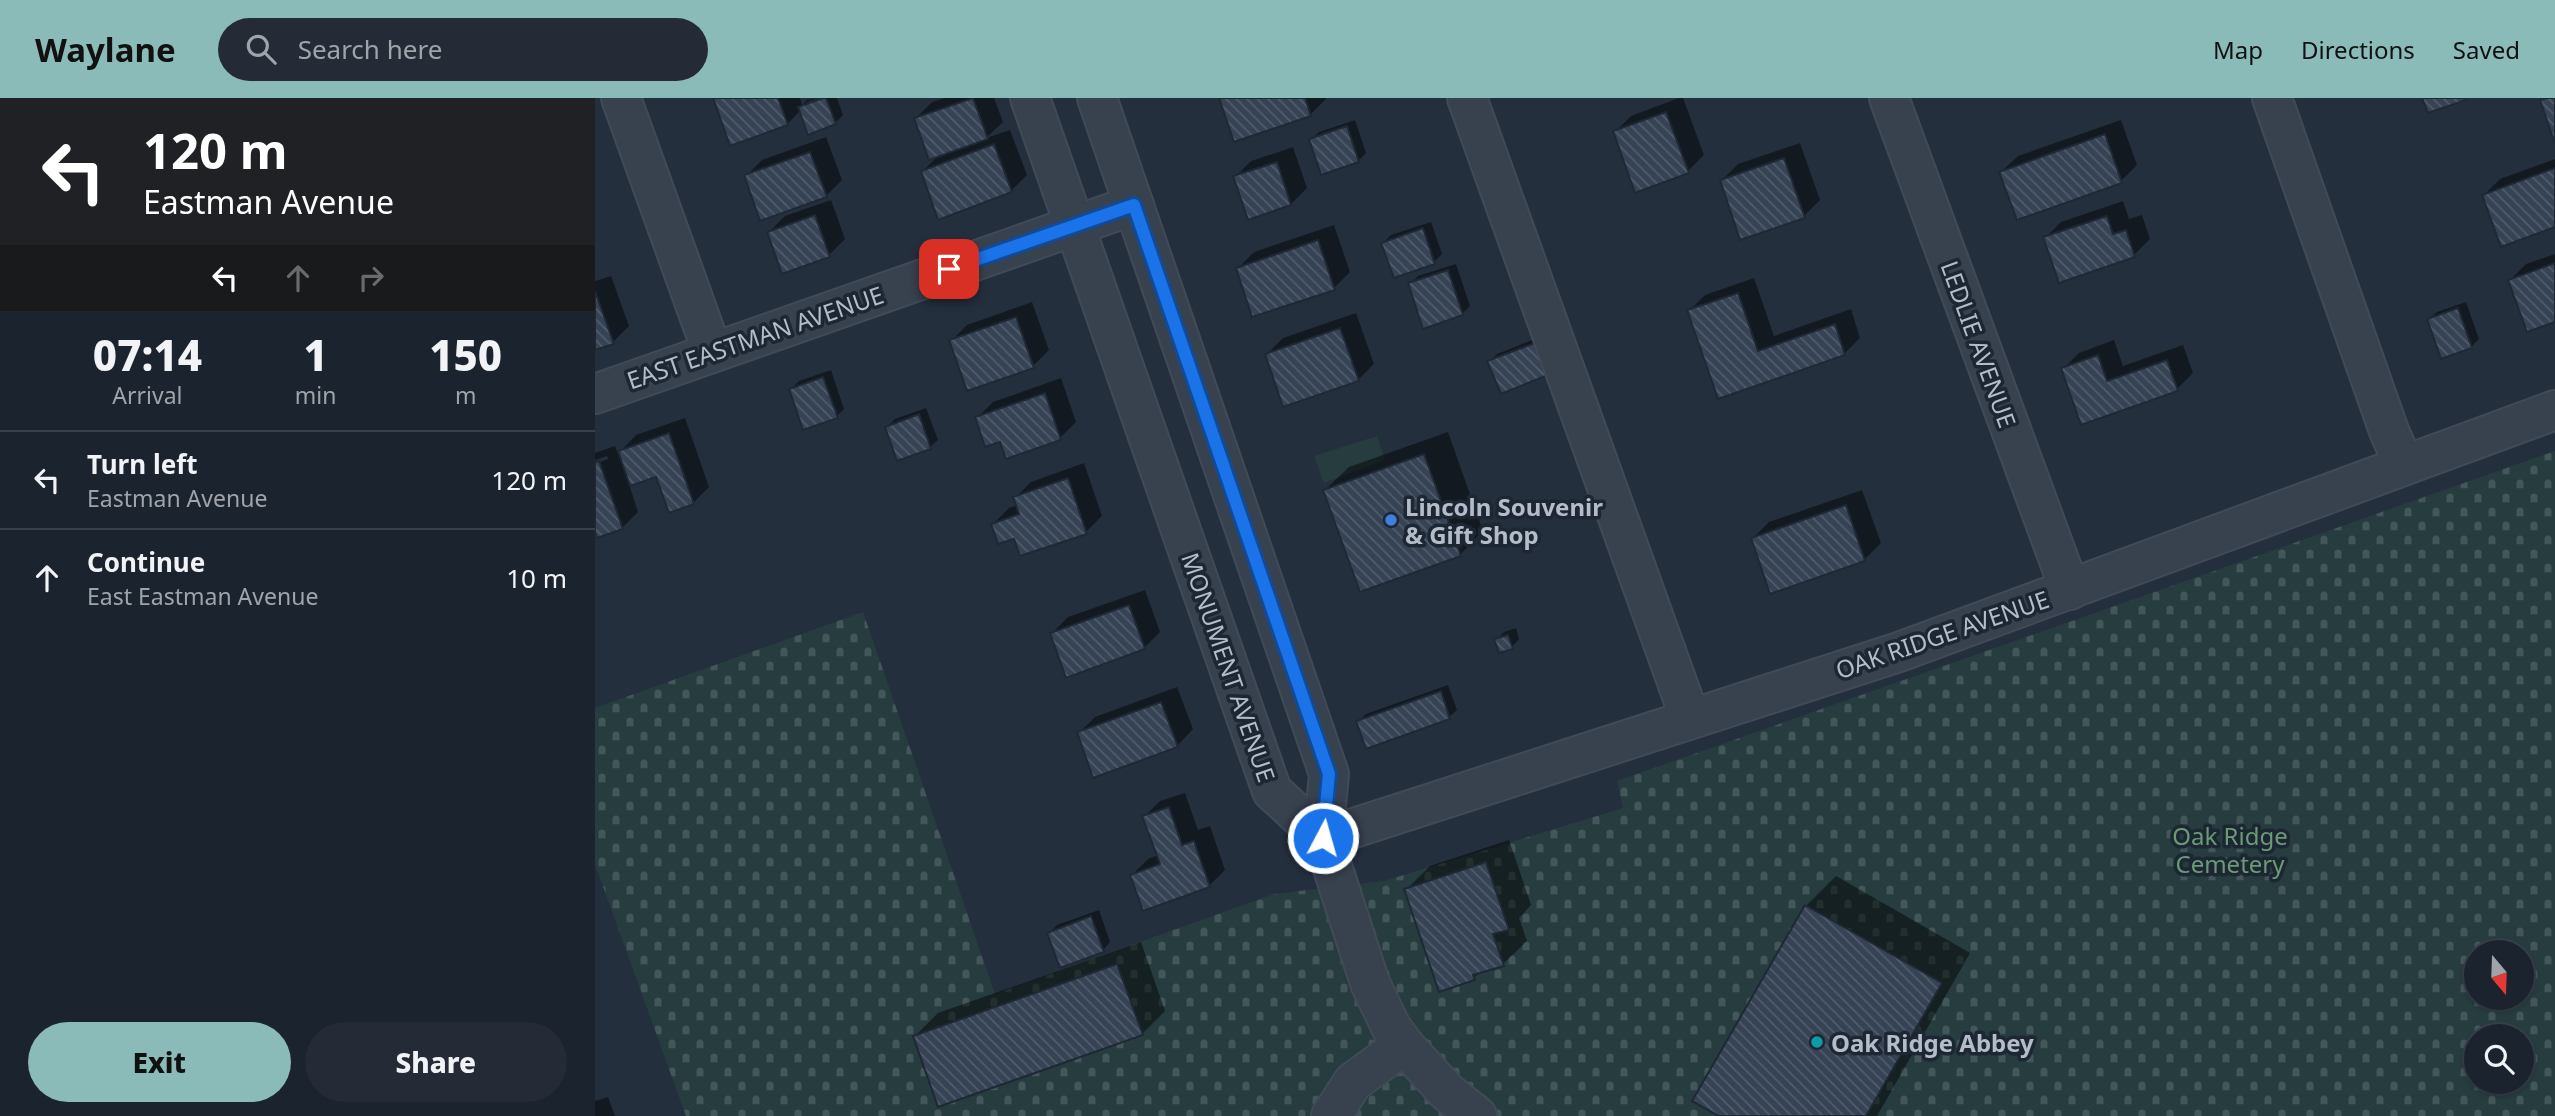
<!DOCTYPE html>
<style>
:root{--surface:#1b232e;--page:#242b36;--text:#f1f3f6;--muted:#a0a4aa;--line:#39404a;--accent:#8bbbb9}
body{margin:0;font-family:"Noto Sans",sans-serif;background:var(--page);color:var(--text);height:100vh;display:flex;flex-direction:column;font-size:26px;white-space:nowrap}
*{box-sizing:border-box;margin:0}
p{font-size:23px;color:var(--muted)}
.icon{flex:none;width:38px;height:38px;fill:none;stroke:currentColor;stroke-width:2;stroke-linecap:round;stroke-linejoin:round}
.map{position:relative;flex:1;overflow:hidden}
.sheet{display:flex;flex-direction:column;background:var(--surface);width:595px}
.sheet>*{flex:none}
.top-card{background:#202124;color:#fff;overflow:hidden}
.needle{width:46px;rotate:161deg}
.controls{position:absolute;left:1869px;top:842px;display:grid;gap:14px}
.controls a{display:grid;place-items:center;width:70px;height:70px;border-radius:50%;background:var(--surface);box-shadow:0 2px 5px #0004,0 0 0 2px var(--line);font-size:35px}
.pin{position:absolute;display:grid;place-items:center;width:60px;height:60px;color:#fff;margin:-30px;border-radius:14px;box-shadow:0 4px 10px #0006}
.me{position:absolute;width:77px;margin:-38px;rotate:6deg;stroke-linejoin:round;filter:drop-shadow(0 0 5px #0008)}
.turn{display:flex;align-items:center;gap:24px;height:147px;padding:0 28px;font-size:32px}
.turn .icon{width:91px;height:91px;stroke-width:2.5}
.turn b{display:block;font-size:49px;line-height:60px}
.lanes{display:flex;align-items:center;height:66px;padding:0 28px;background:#0003;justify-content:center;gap:35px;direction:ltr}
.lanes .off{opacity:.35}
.eta{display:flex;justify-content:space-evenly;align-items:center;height:119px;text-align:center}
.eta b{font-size:42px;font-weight:800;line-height:49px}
.primary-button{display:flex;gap:14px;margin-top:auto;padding:14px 28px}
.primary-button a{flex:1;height:80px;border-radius:42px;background:var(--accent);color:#111;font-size:28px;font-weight:800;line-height:80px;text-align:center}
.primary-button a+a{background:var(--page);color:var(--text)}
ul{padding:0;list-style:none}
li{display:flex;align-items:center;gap:21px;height:98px;padding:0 28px;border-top:2px solid var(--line)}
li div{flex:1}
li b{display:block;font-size:26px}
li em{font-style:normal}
header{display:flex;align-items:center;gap:42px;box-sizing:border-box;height:98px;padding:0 35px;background:var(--accent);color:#111}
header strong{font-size:33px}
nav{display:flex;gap:38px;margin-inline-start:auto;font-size:24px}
.search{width:490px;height:63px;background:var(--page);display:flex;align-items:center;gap:18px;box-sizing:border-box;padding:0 24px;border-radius:38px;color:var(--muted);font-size:26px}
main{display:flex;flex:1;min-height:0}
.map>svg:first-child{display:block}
</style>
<header>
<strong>Waylane</strong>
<div class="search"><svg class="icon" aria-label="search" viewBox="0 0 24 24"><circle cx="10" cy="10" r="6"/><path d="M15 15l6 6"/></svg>Search here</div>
<nav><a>Map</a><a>Directions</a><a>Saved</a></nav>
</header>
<main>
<section class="sheet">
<div class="top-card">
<div class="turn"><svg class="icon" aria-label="left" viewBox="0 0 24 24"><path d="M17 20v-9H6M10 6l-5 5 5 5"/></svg><div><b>120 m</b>Eastman Avenue</div></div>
<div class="lanes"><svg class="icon" aria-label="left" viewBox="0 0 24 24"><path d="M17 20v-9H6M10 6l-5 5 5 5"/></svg><svg class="icon off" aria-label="ahead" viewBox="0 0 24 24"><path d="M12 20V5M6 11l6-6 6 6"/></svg><svg class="icon off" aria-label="right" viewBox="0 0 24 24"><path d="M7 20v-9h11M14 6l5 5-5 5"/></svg></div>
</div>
<div class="eta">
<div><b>07:14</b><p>Arrival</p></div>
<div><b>1</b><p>min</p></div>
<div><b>150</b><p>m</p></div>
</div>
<ul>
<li><svg class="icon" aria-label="left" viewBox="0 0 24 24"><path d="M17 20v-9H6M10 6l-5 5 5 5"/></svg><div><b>Turn left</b><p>Eastman Avenue</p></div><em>120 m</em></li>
<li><svg class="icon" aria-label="ahead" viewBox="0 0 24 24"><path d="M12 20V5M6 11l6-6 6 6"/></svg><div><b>Continue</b><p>East Eastman Avenue</p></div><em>10 m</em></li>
</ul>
<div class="primary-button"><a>Exit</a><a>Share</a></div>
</section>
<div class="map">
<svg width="1960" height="1018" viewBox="0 0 1960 1018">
<defs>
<pattern id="cemetery-stones" width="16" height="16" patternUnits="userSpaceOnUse" patternTransform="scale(1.75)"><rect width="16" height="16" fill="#263c3f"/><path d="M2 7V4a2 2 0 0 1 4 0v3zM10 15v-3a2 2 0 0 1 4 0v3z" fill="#435659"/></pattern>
<pattern id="building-back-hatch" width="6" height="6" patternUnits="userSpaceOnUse" patternTransform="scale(1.75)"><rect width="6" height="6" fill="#364354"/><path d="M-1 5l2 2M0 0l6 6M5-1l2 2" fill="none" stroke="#515c6b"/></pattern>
</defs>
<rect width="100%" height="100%" fill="#242f3e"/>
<polygon fill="#263c3f" points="782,338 790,362 729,385 719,358"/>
<path fill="url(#cemetery-stones)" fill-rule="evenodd" d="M1960,353V1018H91L0,766V610L268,514L400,896L679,796L789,783L1028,710L1022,683ZM1881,854H1927V900H1881ZM1881,938H1927V984H1881Z"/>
<g fill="#0007">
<polygon points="121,0 205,0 207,7 212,2 223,0 212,4 212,8 233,0 242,0 248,17 240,25 206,12 192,26"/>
<polygon points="350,0 399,0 408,24 391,40 415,32 432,77 416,93 328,73 344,57 321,20 337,4"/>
<polygon points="626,0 731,0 731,1 715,17"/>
<polygon points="1084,0 1088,0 1109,57 1093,73 1020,34 1036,18"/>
<polygon points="760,22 771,55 763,63 716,42 724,34"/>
<polygon points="1526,22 1542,67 1526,83 1406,74 1423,58"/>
<polygon points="231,39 247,82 231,98 151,78 167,62"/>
<polygon points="1205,45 1225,102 1209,118 1127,82 1143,66"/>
<polygon points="698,49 712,90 696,106 640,79 656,63"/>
<polygon points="1960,61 1960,127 1889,97 1905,81"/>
<polygon points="236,102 250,141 234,157 174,134 190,118"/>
<polygon points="1528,103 1534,121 1547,117 1555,141 1539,157 1450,140 1466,124"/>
<polygon points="836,124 847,156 839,164 800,178 788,145 796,137"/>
<polygon points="739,127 755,174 739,190 643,170 659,154"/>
<polygon points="1960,156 1960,222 1915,182 1931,166"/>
<polygon points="861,166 875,208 867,216 815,186 823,178"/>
<polygon points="16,178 34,228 18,244 0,251 0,183"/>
<polygon points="1159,180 1179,238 1256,211 1265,240 1249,256 1124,299 1094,213 1110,197"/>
<polygon points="437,204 454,252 438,268 356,243 372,227"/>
<polygon points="1871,204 1884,241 1876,249 1834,221 1842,214"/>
<polygon points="761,215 779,266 763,282 672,256 688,240"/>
<polygon points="947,238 952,276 894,264 902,256"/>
<polygon points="1519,242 1528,268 1588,247 1598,275 1582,291 1487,325 1468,271 1484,255"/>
<polygon points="236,272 249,311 242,318 196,291 204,283"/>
<polygon points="466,280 481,324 465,340 407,341 382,320 398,304"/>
<polygon points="331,310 343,342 335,349 292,329 300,321"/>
<polygon points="90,320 114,389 98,405 62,376 34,386 43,414 27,430 0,430 0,366 13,361 12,358 0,362 0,355 20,348 23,356 41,337"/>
<polygon points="853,334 888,433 865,457 730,392 754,369"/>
<polygon points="489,365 507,418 491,434 420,439 398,426 414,410 423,407 420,400 436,384"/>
<polygon points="1267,392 1286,445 1270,461 1176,494 1158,440 1174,424"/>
<polygon points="550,492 565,534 549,550 457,535 473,519"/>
<polygon points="921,530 924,541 917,549 901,542 909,534"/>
<polygon points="853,587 862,612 854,619 763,624 771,616"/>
<polygon points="582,589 598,631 582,648 484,635 500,619"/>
<polygon points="590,695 603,732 615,728 630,772 614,788 537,777 553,761 563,757 549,719 565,703"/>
<polygon points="914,742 936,807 924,820 932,843 908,866 886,873 879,880 811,792 835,768"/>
<polygon points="1241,778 1375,855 1282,1018 1127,1018 1211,808"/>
<polygon points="504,812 515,844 508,852 454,835 462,827"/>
<polygon points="546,844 570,913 547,936 320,938 343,915"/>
<polygon points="13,999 20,1018 0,1018 0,1003"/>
</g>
<g fill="url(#building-back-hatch)" stroke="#1f2835" stroke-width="2">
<polygon points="118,0 183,0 193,27 135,48"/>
<polygon points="228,0 231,0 241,26 213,37 203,9"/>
<polygon points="378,0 393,41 334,62 319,20"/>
<polygon points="624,0 710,0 716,18 639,44"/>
<polygon points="1827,0 1870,0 1871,2 1833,15"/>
<polygon points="1952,0 1960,0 1960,46 1945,2"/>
<polygon points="1071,14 1094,75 1040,95 1018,33"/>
<polygon points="752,28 764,64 726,77 714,41"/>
<polygon points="1510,36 1527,85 1422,122 1404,74"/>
<polygon points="399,46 417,94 343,122 326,73"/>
<polygon points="215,54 232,99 165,123 149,77"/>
<polygon points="1189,60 1210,120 1145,142 1125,82"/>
<polygon points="682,64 696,107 653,122 638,78"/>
<polygon points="1960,70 1960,129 1906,149 1887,97"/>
<polygon points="220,117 235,159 187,176 172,134"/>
<polygon points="1512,118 1518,136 1531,132 1540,159 1464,185 1448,139"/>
<polygon points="828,130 840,166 799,180 786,145"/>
<polygon points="723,142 740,192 657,219 641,170"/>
<polygon points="1960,165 1960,224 1932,234 1913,182"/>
<polygon points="853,172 868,217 828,231 813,185"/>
<polygon points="0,193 19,246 0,252"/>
<polygon points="1143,195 1163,253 1240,226 1250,257 1123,301 1092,212"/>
<polygon points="1863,210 1877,250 1846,261 1832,221"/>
<polygon points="421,219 439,270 372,293 354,242"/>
<polygon points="745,230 764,283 688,309 670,256"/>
<polygon points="940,245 953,277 906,296 892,263"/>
<polygon points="1503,257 1512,283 1572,262 1583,293 1486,327 1466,270"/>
<polygon points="228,279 243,320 208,332 194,291"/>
<polygon points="450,295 466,342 411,361 405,344 390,349 380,319"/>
<polygon points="324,316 336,351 302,363 290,329"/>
<polygon points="74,335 99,406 74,415 61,379 35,388 23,353"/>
<polygon points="829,356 866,458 765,494 728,392"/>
<polygon points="4,363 28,431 2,440 0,435 0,364"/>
<polygon points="473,380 492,436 425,458 419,441 403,446 396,426 424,416 418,399"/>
<polygon points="1251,407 1270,463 1175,496 1156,440"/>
<polygon points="534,507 550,551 471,580 455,535"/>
<polygon points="913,537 918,551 904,555 899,541"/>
<polygon points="846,593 855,621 771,651 761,623"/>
<polygon points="566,604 583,649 498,680 482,634"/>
<polygon points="574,709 587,747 599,743 615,789 548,813 535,777 565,766 547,718"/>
<polygon points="891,764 914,832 898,836 909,868 878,877 880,882 844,894 809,791"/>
<polygon points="1210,807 1347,885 1271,1018 1124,1018 1097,1003"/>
<polygon points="496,818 509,854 465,870 452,835"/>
<polygon points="522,866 548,937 343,1009 318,938"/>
</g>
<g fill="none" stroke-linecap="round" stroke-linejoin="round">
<defs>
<g id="minor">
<polyline points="26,0 117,253"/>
<polyline points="435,0 677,693 728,740"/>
<polyline points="502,0 734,676 728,740 775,885 796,929 809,947 852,994 882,1018"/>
<polyline points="872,0 1095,620"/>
<polyline points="1294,0 1475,492"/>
<polyline points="1677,0 1794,333 1809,367"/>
<polyline points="0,296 539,107"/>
<polyline points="728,740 1304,554 1960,312"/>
<polyline points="736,1018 758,984 809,947"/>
</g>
</defs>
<use href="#minor" stroke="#414a57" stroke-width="42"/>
<use href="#minor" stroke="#38414e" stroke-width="38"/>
</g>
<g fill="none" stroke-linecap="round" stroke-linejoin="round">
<defs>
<polyline id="route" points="354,171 539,107 734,676 728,740"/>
</defs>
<use href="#route" stroke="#114b97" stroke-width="18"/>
<use href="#route" stroke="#1a73e8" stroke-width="12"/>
</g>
<circle fill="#3f7fe0" stroke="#1d2633" stroke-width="2.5" cx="796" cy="422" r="7"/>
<circle fill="#0f9aa8" stroke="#1d2633" stroke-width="2.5" cx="1222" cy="944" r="7"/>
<g text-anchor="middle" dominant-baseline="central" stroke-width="7" stroke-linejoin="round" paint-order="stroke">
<g font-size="24" fill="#b4bcc9" stroke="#1d2633">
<text transform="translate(160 239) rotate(-19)">EAST EASTMAN AVENUE</text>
<text transform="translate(1384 246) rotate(70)">LEDLIE AVENUE</text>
<text transform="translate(1347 536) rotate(-19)">OAK RIDGE AVENUE</text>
<text transform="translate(634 569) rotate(71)">MONUMENT AVENUE</text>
</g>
<g font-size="24" font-weight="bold" fill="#b4bcc9" stroke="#1d2633" text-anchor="start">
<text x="810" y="408">Lincoln Souvenir<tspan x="810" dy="28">&amp; Gift Shop</tspan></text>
<text x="1236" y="944">Oak Ridge Abbey</text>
</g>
<g font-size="24" fill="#6b9a76" stroke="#1d2633">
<text x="1635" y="737">Oak Ridge<tspan x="1635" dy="28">Cemetery</tspan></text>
</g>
</g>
</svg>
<div class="controls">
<a><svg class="needle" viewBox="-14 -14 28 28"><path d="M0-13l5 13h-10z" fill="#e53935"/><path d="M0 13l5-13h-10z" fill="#a0a4aa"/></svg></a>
<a><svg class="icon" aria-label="search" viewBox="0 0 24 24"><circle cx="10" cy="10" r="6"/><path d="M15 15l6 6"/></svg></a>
</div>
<div class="pin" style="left:354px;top:171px;background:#d93025"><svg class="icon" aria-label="arrive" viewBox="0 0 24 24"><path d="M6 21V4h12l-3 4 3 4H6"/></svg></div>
<svg class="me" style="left:728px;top:740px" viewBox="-20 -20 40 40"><circle r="17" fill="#1a73e8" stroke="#fff" stroke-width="3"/><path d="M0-11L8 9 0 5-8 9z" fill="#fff"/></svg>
</div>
</main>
